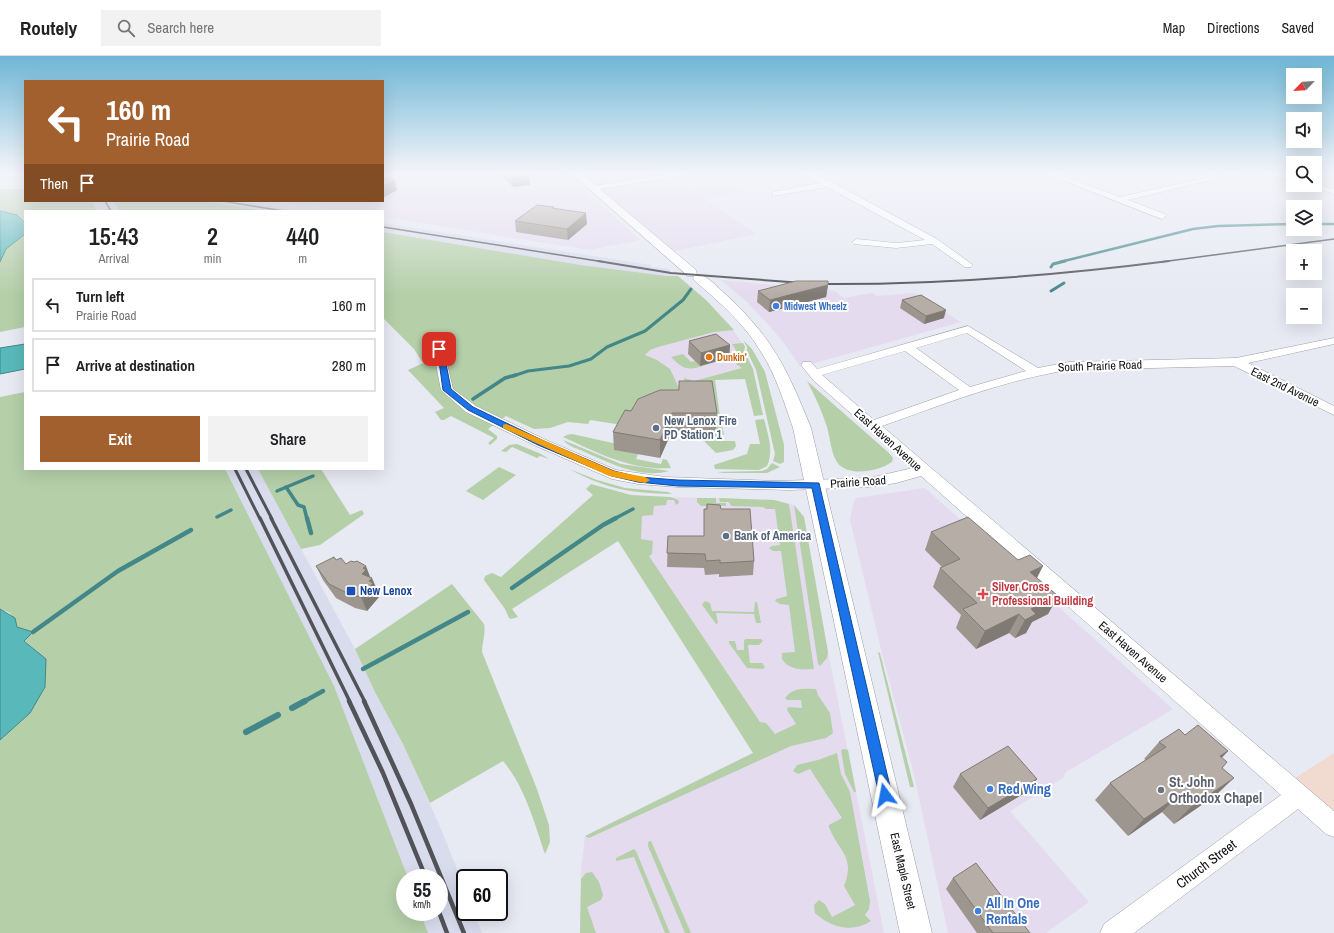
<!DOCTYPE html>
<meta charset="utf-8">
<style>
:root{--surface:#fff;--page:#f2f2f2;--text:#202124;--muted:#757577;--line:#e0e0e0;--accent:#a3602f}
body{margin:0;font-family:"Archivo Narrow",sans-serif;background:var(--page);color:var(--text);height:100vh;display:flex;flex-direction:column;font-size:15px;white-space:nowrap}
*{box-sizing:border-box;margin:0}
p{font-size:13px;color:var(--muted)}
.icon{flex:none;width:22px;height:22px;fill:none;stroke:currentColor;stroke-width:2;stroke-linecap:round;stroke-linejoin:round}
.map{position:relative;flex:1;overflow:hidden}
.panel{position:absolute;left:24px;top:154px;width:360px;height:260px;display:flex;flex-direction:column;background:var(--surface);border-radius:0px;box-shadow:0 4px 16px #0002}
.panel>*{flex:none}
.banner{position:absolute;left:24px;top:24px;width:360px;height:122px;border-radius:0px;box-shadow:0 4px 16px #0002;background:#a3602f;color:#fff;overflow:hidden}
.needle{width:26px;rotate:245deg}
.buttons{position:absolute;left:1286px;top:12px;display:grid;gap:8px}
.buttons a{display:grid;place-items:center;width:36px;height:36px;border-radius:0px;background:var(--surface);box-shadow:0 4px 16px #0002;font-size:20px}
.speed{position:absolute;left:396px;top:813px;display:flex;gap:8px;font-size:20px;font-weight:700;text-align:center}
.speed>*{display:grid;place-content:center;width:52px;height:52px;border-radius:50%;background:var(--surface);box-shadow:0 4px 16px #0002;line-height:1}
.speed small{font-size:10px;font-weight:400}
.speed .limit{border:2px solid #111;border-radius:6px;background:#fff;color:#111}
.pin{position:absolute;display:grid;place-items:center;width:34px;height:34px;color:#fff;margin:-17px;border-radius:8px;box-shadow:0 2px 6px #0006}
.me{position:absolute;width:44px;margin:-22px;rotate:347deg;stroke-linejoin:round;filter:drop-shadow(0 0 3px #0008)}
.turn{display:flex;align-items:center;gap:14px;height:84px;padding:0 16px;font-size:18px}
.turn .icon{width:52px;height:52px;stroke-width:2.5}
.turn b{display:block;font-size:28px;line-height:34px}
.then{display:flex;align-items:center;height:38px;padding:0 16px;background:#0003;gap:8px;font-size:15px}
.eta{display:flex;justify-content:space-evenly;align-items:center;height:68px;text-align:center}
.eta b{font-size:24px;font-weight:600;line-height:28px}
.action{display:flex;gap:8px;margin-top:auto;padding:8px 16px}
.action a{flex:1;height:46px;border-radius:0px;background:var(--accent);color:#fff;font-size:16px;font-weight:600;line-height:46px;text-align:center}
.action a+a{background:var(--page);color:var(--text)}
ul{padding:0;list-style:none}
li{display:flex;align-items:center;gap:12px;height:54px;margin:0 8px 6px;padding:0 8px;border:2px solid var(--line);border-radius:0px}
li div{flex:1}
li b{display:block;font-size:15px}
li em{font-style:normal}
header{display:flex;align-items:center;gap:24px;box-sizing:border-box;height:56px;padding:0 20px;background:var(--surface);border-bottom:1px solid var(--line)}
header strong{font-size:19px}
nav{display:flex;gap:22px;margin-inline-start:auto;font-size:14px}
.search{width:280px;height:36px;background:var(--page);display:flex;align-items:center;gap:10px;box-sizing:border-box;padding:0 14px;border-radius:0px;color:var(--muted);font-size:15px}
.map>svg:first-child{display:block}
</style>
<header>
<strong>Routely</strong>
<div class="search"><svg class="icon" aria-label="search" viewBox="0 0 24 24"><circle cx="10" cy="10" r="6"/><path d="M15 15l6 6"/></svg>Search here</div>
<nav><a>Map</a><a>Directions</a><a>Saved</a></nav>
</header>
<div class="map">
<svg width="1334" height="877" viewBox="0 0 1334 877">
<rect width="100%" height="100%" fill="#e7e9f3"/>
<g fill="#e5dbef">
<polygon points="383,117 560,117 597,145 640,184 590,194 383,161 383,155 343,155 281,145 383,145"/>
<polygon points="578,117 681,117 668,119 689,133 730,126 746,135 705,143 756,178 671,196"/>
<polygon points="721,224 835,235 844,242 872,237 877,240 914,237 961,266 811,308 799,309 784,287 766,266 748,247"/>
<polygon points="730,270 745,291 744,295 752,311 673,333 637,295"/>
<polygon points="925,432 1173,653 1066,716 1063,722 1010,755 1089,846 1046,877 948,877 915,723 881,593 850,464 853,448 856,442"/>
<polygon points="670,441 774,444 794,449 804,461 823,570 884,877 580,877 581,815 585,780 753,697 772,684 638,484 640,458"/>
</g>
<g fill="#d9dced" fill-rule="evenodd">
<polygon points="92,145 114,145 119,155 97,155"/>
<polygon points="205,145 239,145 305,155 263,155"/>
<polygon points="383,167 651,209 650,211 668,213 674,219 667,220 581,209 383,176"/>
<path d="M221,413H258L355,593L403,688L441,773L465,833V856H474L482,877H405ZM405,822H439V856H405Z"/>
</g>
<polygon fill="#f1dacf" points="1334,697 1334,764 1289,726"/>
<g fill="#b5cfa9">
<polygon points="0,133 25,133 25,145 92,145 97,155 25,155 25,271 0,276"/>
<polygon points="114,145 205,145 263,155 119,155"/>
<polygon points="383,176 581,209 667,220 678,220 706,244 734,274 714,276 658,291 650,294 645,299 657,304 670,313 678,330 685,328 684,322 694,325 742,312 736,308 741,302 732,288 743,287 745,291 744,295 753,313 763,359 754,360 745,323 715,324 720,361 622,369 590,364 588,368 568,366 550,372 534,373 506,360 488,373 497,380 497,383 490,389 488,387 494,382 451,360 444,364 441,364 435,356 444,352 408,314 423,307 414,293 383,262"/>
<polygon points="743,284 752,293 765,316 784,389 784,406 780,408 773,405 775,398 756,314 747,295 747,291"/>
<path d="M683,298L691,306L695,305L700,310L715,306C694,312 688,319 671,301Z"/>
<path d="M807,325L889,397L893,402L892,406C879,415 848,422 837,406C831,397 830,381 827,371C822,355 815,340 807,325Z"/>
<polygon points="25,336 25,413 225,413 334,630 408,822 405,822 405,856 420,856 428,877 0,877 0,684 30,657 46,603 24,584 32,576 17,571 10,557 0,553 0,341"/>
<path d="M764,363C768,379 774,395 767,410L759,414L715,413L714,409L747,398L750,388H760L755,364Z"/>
<polygon points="715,364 721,364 724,379 717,380 717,385 735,385 736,390 733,394 716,397 700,381 689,375"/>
<path d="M572,378L617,388L638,398L636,403L661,408L663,403L667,404L671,412C632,415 598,397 563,381L567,379Z"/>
<path d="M563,384L621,408L669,415C641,423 609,407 585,396C578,393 568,390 563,384Z"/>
<polygon points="517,388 541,398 549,403 540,400 537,402 512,391 506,396 501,395 509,389"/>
<polygon points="772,407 780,411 767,417 723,417 717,416 762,415 767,413"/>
<polygon points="499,411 516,419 483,444 466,435"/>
<polygon points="258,413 321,413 350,459 362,454 364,458 320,489 301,493"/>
<path d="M569,413L597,424L625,432L668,436L672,438C630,437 607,433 569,413Z"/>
<path d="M591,428L631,439L670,441L678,444L679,447L676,449L674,444H667L666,449L654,450L653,459L642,460L641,483L653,485L652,498L649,500L760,666L766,667L775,678L796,668L787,654L788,651L802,652L801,644H787L785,642C794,631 803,633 816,633L818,639L830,657L833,677L826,682L791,690L589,782L585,780L753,697L618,485L512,553L518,561L511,563L509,562L505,553L484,524L485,520L492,517L501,521L593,439L586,433Z"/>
<polygon points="697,442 716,442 716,447 726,447 726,450 701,450 697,446"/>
<path d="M719,442L774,444L789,448L814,613C801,614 789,614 782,603V597L795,596L789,549L780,548L775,545L776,543L787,540L781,495H773L769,492L772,490L780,489L775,453H766L763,451L731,450L729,446H720Z"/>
<polygon points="794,449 804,461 828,596 827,602 820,610 818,608"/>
<path d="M452,528L484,568C486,578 482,586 482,596L537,733L549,769L550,786L545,798C535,768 524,729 503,705L430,747L403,688L375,636L355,593Z"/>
<polygon points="705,545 710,547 712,555 754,556 755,546 757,546 761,567 756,567 754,558 716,557 718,567 716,568 703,550 702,548"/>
<polygon points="746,583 761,583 763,585 759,589 748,589 750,607 762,607 765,611 763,613 747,612 729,587 729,585 735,585 737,594 744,594 744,584"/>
<polygon points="878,596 880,597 914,731 910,731"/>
<polygon points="844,693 848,694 856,736 854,736 845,718 841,694"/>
<path d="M837,697L841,718L850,736L870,845L869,853L865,859L871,865C853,877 831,872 815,857L814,849L819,844L825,848L832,861L855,849L844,830C856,800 838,795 829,771V769L842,762L810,713L798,718L793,715L797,709L818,704Z"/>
<polygon points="651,785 691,877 685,877 648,790 648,786"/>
<polygon points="634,793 636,795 670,877 665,877 634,801 616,805 616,802"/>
<polygon points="592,816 599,826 603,839 601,844 587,851 596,877 580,877 581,823 586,817"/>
</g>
<g fill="#59b9ba" stroke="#438788">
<polygon points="0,155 17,159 25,167 25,178 6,193 0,206"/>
<polygon points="25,288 25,313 0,318 0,292"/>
<polygon points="0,553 15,562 17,571 33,576 24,585 46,603 45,631 30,657 0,684"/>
</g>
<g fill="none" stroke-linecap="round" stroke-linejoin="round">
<g stroke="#438788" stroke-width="2.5">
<polyline points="1315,168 1334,168"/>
<polyline points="1060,206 1193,173 1218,170 1293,168"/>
</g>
<g stroke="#438788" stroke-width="3">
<polyline points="1051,211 1053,208 1065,205"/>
<polyline points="1051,235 1064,227"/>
<polyline points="513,320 528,315 569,310 591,303 607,291 645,275 683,244 691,233"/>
</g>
<g stroke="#438788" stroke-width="3.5">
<polyline points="473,343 505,322 516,319"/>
<polyline points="286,431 298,449 304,451 307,463"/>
<polyline points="277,435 313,420"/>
<polyline points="217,461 231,454"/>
<polyline points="614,463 633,453"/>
</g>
<g stroke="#438788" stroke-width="4.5">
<polyline points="307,462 311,477"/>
<polyline points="512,532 603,469 616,462"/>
<polyline points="33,576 118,515 191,474"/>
<polyline points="363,613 468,556"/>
<polyline points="303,646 323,635"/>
</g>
<g stroke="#438788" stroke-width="6">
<polyline points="292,652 305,645"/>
<polyline points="246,676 278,659"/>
</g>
<defs>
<g id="minor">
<polygon points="673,117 689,117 685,119 594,134 590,132 594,130"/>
<polygon points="803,117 812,117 832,126 937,183 973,209 971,211 965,211 932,188 896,192 854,188 852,186 857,183 896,187 925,184 827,131 773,140 773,136 820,127"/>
<polygon points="1044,117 1054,117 1120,141 1227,117 1239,117 1128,144 1165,158 1166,160 1162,163"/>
<polygon points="1266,117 1277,117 1293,122 1293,126"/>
<polygon points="1315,128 1334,133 1334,138 1307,129"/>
<path d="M968,270L1038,312L1069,306L1236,302L1334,282V288L1248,307L1334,350V359L1234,310L1069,314C1004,324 944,348 882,370L1334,755V781L1326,778L1298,753L1134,877H1100L1104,868L1281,739L921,420L896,427L869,431L790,434L678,431L638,428L612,423L536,390L466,356L441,334L433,293L435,291H443L453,333L476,350L546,384L616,414L665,421L778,425L869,422L913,412L814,325L801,309L803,306H811L817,313ZM967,277L1026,315L970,331L916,292ZM905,295L959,334L874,364L822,319Z"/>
</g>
<path id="major" d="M571,117H581L696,214L697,219C706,218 715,229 722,235C771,279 787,312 811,372L932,877H900L793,372C784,346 776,319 761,296C745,268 719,246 695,225L693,222L694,220H688Z"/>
</defs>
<use href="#minor" stroke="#9c9da7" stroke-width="1"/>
<use href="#major" stroke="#9c9da7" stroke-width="1"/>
<use href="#minor" fill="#fff" fill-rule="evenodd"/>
<use href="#major" fill="#fff" fill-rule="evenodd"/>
<g stroke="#515358" stroke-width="1.5">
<polyline points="105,145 111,155"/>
<polyline points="222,145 284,155"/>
<polyline points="383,171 604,206"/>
<polyline points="1161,206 1334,183"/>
</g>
<g stroke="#515358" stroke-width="2">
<polyline points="598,205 671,217 803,227"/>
<path d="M817,228C935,229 1052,220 1169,205"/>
</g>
<g stroke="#515358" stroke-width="3">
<polyline points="235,413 260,463"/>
<polyline points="246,413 272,463"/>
</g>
<g stroke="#515358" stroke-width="3.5">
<polyline points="260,462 350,646"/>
<polyline points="271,462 365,646"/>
</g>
<g stroke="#515358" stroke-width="4.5">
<polyline points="349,645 383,717 426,822"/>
<polyline points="364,645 411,748 464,877"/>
<polyline points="439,856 447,877"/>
</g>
</g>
<g fill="#9d968f">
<polygon points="499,117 526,117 530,129 513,131"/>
<polygon points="554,151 554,152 587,168 568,184 516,176 515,165"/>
<polygon points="828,229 826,241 769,256 757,246 758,235"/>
<polygon points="902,244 944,262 924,268 900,252"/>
<polygon points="689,285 730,289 729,302 700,310 688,298"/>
<polygon points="631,355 717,357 716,374 672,375 660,402 614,394 613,376"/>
<polygon points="707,448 721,453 754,505 753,519 719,521 719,518 705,519 704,512 667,511 668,480 704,480 704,453 706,453"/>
<polygon points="931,476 1037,522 1058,540 1048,558 1032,566 1026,577 1015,582 1009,577 976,593 956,572 961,559 933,531 940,512 942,511 925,494"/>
<polygon points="336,504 346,508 354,506 370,521 378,536 377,537 379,541 367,555 355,552 336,542 323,524 316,510"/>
<polygon points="1185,679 1228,695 1222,702 1222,712 1216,739 1174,768 1162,756 1128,780 1095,744 1110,727 1146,704 1144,703 1159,686"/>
<polygon points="960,718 1037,723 1028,735 980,764 953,731"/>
<polygon points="953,822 1030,877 977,877 946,833"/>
</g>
<g fill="#7f7a74">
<polygon points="529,120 530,129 513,131 512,122"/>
<polygon points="395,124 397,134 383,142 383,130"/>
<polygon points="586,157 587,168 568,184 567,173"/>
<polygon points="828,229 826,241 769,256 770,244"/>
<polygon points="946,254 944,262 924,268 926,260"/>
<polygon points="730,289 729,302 700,310 701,297"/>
<polygon points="672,357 672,375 660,402 660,384"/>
<polygon points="366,510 371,523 372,522 378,536 377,537 379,541 367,555 361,541 362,518 363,512"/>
<polygon points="1043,510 1034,528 1030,516"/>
<polygon points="1058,540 1048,558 1032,566 1026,577 1015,582 1031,553"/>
<polygon points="1019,558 1009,577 976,593 985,575"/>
<polygon points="1228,695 1211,712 1220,700"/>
<polygon points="1234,722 1216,739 1174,768 1191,751"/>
<polygon points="1037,723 1028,735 980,764 988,752"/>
<polygon points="1178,740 1162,756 1128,780 1144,763"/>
</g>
<g fill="#b6aea6" stroke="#7f7a74">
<polygon points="507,117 526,117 529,120 512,122"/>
<polygon points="383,122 395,124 383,130"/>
<polygon points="537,149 554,151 552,152 586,157 567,173 515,165"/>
<polygon points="796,225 828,225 828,229 770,244 758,235"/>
<polygon points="921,239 946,254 926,260 902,244"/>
<polygon points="716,278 730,289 701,297 689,285"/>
<polygon points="679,325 712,325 717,357 672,357 660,384 613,376 625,354 631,355 638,343 660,334 679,334"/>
<polygon points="707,448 720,449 721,453 750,453 754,505 720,507 720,504 706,505 705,498 667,497 668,480 704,480 704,453 707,453"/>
<polygon points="968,461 1018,504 1030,499 1043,510 1030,516 1058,540 1031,553 1036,558 1025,564 1019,558 985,575 963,553 977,547 940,512 960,503 931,476"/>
<polygon points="334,501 336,504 341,502 346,508 351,505 354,506 357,505 366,510 363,512 366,514 362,518 372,522 369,525 373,527 361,541 349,538 329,528 316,510"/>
<polygon points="1198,669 1228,695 1220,700 1227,706 1222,712 1234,722 1191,751 1178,740 1144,763 1110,727 1166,691 1159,686 1179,673 1185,679"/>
<polygon points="1008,690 1037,723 988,752 960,718"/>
<polygon points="976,807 1030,877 993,877 953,822"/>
</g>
<linearGradient id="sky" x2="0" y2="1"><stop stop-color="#6fb6d6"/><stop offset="0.49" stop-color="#f4f5fa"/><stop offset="1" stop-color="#f4f5fa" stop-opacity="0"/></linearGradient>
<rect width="1334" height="239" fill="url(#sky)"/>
<polygon fill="#1a73e8" stroke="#114b97" points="437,291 443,293 451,333 473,351 544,385 614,415 638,421 678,424 819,427 892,739 890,743 885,745 881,743 879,739 812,432 678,430 638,426 612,420 538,389 468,354 443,334"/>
<polygon fill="#f59e0b" points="506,368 614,415 645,421 650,424 645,427 609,420 503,372 503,369"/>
<g fill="#3f7fe0" stroke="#fff" stroke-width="1.5">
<circle cx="776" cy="250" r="4"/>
<circle cx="990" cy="733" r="4"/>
<circle cx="978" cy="855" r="4"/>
</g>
<circle fill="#e8710a" stroke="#fff" stroke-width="1.5" cx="709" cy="301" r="4"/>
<g fill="#5c6f8a" stroke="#fff" stroke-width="1.5">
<circle cx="656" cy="372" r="4"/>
<circle cx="726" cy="480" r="4"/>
</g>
<rect fill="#1a4fb4" stroke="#fff" stroke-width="1.5" x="346" y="530" width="10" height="10" rx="2"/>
<path fill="#e0444e" stroke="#fff" stroke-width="1.5" d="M981 532h4v4h4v4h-4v4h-4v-4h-4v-4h4z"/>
<circle fill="#6b7280" stroke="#fff" stroke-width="1.5" cx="1161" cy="734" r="4"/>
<g text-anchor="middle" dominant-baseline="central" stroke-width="4" stroke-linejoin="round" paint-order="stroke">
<g font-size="10" font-weight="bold" fill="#366cbe" stroke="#fff" text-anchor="start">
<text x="784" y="250">Midwest Wheelz</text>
</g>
<g font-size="10" font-weight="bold" fill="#c56008" stroke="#fff" text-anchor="start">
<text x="717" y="301">Dunkin'</text>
</g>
<g font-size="12" fill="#101114" stroke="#fff">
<text transform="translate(1100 310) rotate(-2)">South Prairie Road</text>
<text transform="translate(1285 331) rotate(26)">East 2nd Avenue</text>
<text transform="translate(888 384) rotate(42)">East Haven Avenue</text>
<text transform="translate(858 426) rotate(-4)">Prairie Road</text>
<text transform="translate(1133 596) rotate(41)">East Haven Avenue</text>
<text transform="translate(903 815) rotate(77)">East Maple Street</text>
</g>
<g font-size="12" font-weight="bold" fill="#4e5e75" stroke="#fff" text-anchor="start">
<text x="664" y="365">New Lenox Fire<tspan x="664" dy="14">PD Station 1</tspan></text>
<text x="734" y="480">Bank of America</text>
</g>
<g font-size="12" font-weight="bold" fill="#be3a42" stroke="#fff" text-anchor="start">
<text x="992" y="531">Silver Cross<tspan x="992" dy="14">Professional Building</tspan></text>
</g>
<g font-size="12" font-weight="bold" fill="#164399" stroke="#fff" text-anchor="start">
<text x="360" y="535">New Lenox</text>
</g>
<g font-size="14" font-weight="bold" fill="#5b616d" stroke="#fff" text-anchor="start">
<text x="1169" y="726">St. John<tspan x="1169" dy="16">Orthodox Chapel</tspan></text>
</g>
<g font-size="14" font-weight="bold" fill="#366cbe" stroke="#fff" text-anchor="start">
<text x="998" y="733">Red Wing</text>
<text x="986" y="847">All In One<tspan x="986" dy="16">Rentals</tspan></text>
</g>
<g font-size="14" fill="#101114" stroke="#fff">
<text transform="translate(1206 808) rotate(-37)">Church Street</text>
</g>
</g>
</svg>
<div class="buttons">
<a><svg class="needle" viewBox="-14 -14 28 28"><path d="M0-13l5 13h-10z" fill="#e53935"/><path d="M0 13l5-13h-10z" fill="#757577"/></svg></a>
<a><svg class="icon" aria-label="sound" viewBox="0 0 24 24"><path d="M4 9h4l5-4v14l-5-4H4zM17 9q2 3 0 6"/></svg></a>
<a><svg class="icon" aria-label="search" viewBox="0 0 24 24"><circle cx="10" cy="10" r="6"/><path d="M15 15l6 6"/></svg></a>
<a><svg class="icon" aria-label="layers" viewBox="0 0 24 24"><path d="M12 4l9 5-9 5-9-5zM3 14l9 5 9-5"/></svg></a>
<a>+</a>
<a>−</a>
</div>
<div class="speed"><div>55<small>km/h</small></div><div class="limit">60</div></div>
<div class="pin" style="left:439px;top:293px;background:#d93025"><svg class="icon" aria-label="arrive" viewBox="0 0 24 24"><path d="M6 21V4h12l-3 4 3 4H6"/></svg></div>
<svg class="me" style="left:885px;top:739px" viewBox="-20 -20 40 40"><path d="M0-17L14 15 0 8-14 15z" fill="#1a73e8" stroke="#fff" stroke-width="4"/></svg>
<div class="banner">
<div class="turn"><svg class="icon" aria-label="left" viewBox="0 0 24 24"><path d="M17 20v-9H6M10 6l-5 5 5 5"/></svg><div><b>160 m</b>Prairie Road</div></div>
<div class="then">Then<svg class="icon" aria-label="arrive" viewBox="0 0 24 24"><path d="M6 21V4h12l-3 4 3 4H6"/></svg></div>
</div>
<section class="panel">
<div class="eta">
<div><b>15:43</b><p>Arrival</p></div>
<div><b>2</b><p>min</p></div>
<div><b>440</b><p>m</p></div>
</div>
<ul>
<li><svg class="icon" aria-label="left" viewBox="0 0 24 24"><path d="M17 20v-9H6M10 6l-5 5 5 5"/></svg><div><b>Turn left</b><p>Prairie Road</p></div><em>160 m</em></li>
<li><svg class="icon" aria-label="arrive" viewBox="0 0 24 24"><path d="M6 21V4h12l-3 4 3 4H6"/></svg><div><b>Arrive at destination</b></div><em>280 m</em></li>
</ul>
<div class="action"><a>Exit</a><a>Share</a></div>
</section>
</div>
